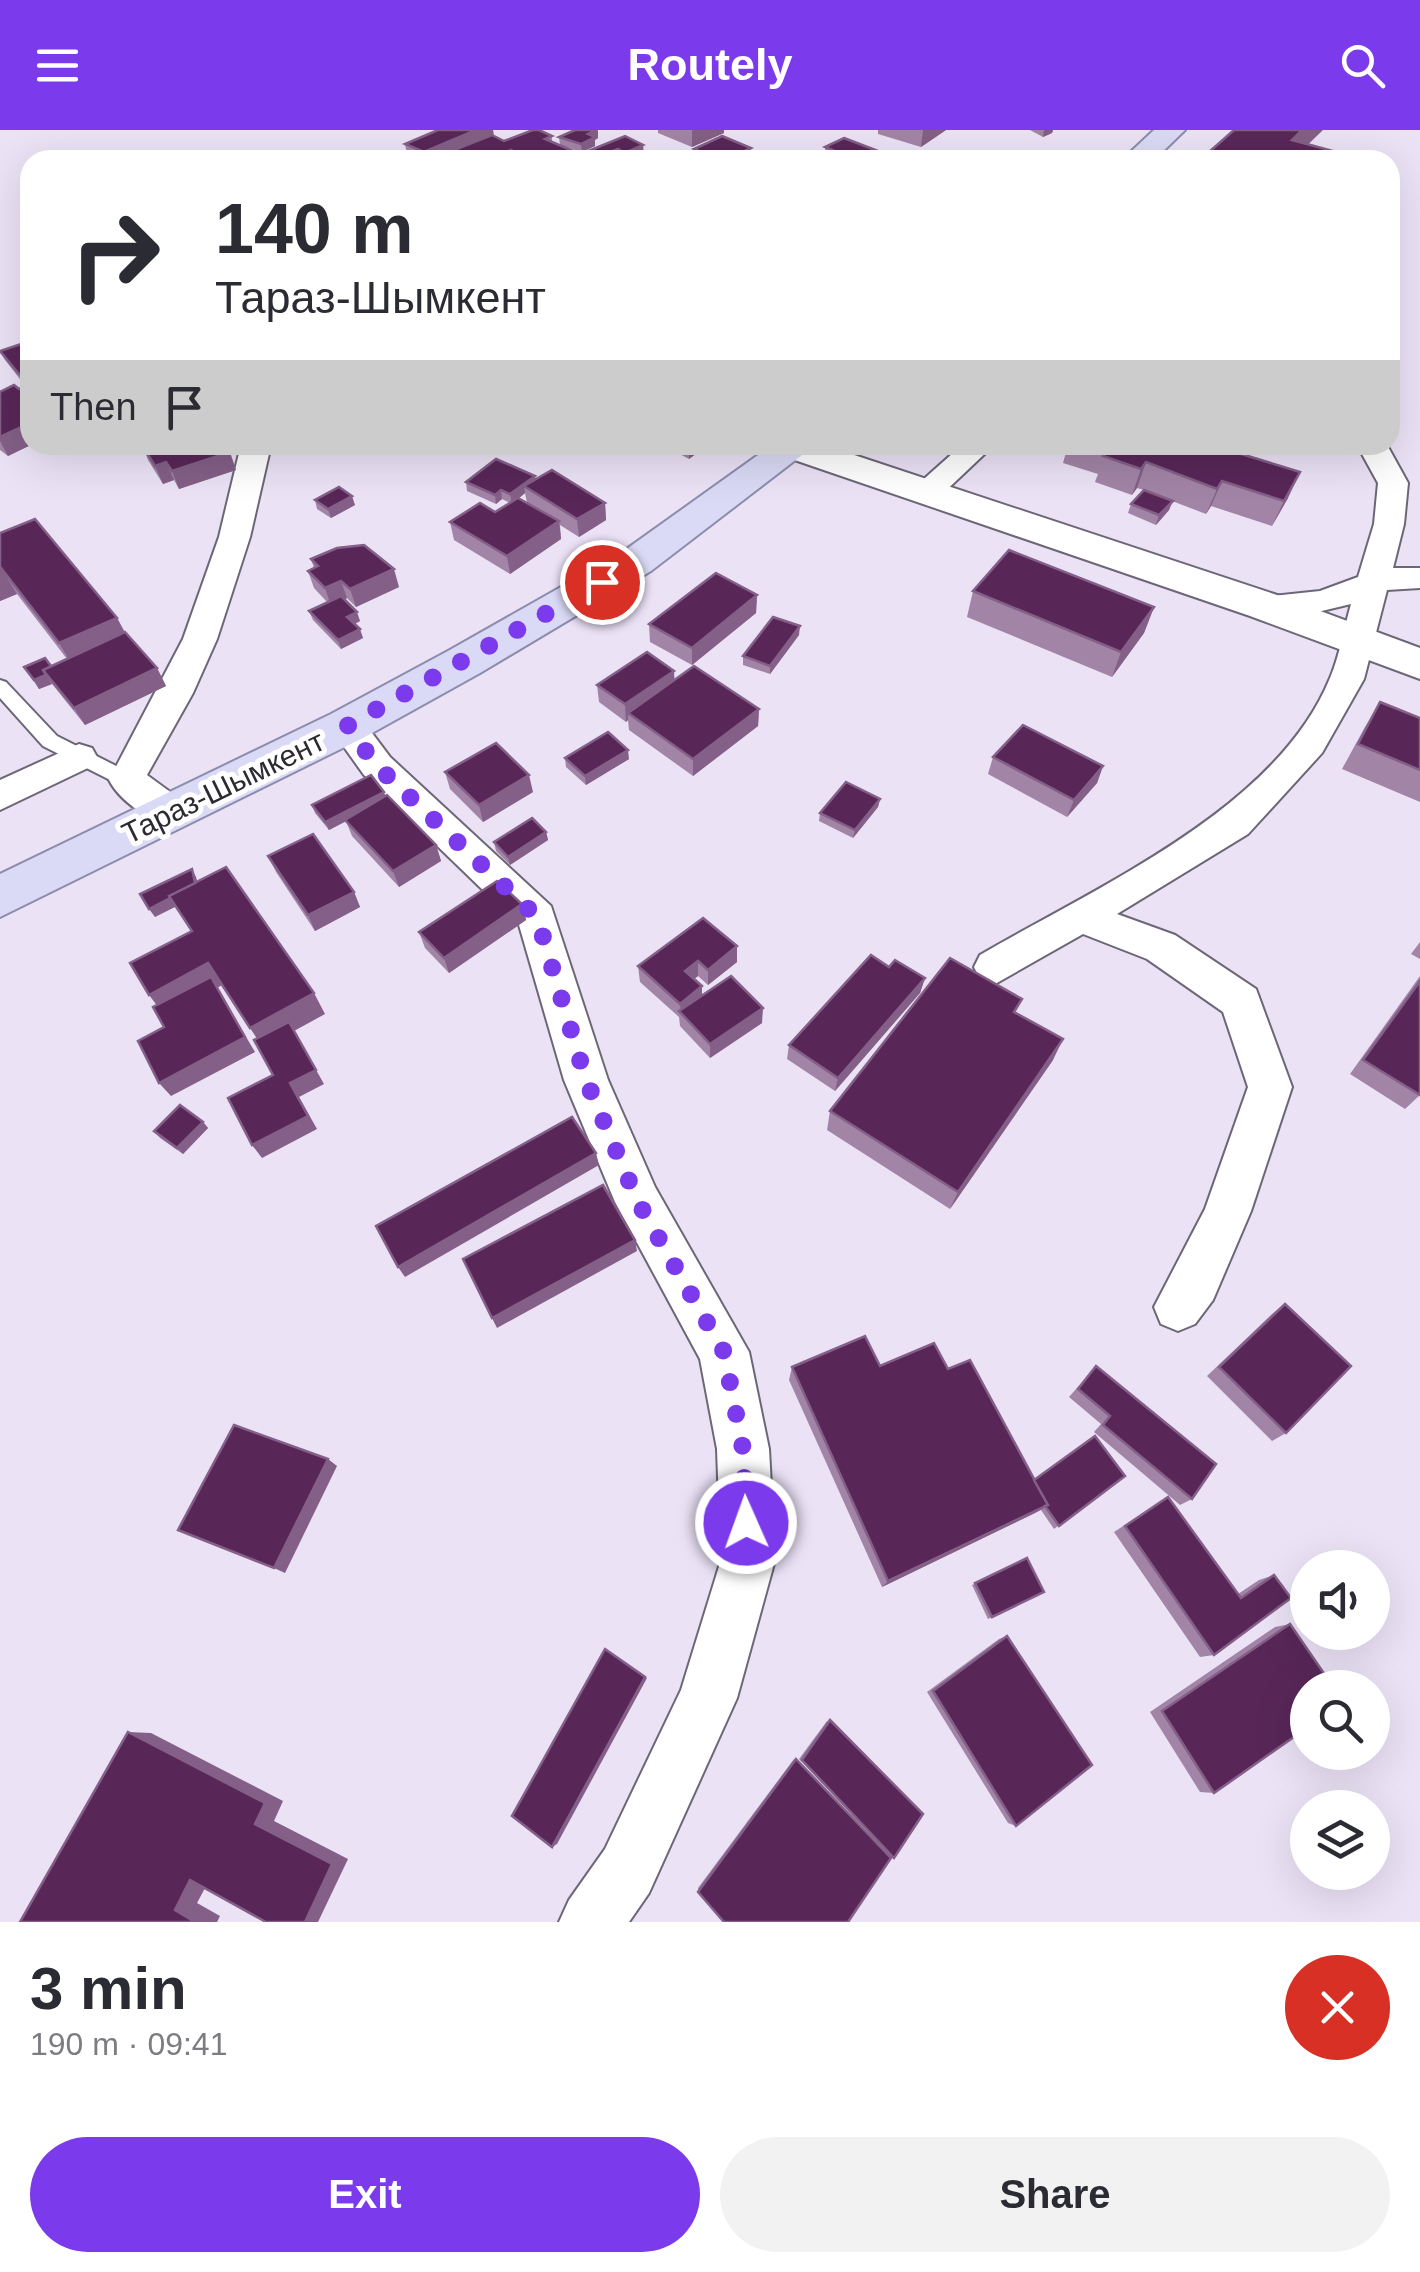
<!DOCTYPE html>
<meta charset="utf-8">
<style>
:root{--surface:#fff;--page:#f2f2f3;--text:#2b2b33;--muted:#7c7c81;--accent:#7c3aed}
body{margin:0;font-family:Arial,sans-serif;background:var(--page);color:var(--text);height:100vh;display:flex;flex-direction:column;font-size:38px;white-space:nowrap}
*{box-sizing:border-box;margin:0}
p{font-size:32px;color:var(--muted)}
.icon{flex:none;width:55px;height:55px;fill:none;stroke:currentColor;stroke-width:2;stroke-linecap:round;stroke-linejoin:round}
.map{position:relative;height:1792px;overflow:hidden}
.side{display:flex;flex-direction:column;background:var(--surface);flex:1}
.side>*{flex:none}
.banner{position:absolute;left:20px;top:20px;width:1380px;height:305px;border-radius:30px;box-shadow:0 10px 40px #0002;background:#fff;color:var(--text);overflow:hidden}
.buttons{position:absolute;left:1290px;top:1420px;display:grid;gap:20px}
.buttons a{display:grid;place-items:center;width:100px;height:100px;border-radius:50%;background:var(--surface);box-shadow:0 10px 40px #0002;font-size:50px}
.pin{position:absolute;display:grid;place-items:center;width:85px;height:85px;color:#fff;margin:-42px;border:5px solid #fff;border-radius:50%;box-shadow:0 2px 10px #0007}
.me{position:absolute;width:110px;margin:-55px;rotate:358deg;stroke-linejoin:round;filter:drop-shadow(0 0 8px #0008)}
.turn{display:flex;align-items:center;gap:35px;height:210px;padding:0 30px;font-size:45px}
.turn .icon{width:130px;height:130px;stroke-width:2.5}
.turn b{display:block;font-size:70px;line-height:85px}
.then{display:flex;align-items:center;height:95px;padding:0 30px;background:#0003;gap:20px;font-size:38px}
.round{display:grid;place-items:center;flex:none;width:105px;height:105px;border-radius:52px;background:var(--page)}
.headline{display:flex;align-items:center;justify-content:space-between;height:170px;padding:0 30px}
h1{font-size:60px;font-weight:800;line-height:75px}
.button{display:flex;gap:20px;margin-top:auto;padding:20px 30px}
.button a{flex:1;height:115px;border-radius:60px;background:var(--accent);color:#fff;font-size:40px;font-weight:800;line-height:115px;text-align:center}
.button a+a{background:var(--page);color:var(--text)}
header{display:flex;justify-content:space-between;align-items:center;height:130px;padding:0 30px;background:var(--accent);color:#fff;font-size:45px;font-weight:800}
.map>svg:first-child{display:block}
</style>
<header><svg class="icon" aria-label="menu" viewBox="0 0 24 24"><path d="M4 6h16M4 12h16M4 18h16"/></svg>Routely<svg class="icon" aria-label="search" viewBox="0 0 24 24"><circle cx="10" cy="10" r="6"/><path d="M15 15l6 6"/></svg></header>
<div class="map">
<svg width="1420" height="1792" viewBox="0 0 1420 1792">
<rect width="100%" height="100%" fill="#ebe2f6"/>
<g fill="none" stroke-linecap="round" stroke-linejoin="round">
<defs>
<polygon id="service" points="0,550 6,552 57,606 134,645 137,650 134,655 120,655 43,616 0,568"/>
<g id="minor">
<path d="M241,315H271L250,407L217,509L193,563L147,645L184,672L190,682L184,692C159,700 121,673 109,650L183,509L219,407Z"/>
<polygon points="962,315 994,315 938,368 916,368 912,362 916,356"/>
<path d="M1357,315H1387L1408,353L1404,394L1393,438H1420V458L1387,460L1364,549L1322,623L1248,704L1117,784L1175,805L1256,859L1292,957L1251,1081L1213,1170L1195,1194L1178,1201L1161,1194L1154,1177L1205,1079L1248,957L1223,882L1147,829L1083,804L995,854L980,849L974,837L980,825C1096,757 1277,679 1330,548C1340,525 1344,498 1351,474L1305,485L1253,484L1249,476L1253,468L1320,461L1358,447L1374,394L1378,353Z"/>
<polygon points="347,583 360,587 390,627 551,776 608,950 655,1057 749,1222 769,1319 775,1430 737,1568 649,1763 629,1792 559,1792 569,1770 605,1719 681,1560 721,1430 717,1319 700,1229 615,1072 564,950 519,795 364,645 329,596 334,587"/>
<polygon points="79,614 92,618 97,627 92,636 0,680 0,650"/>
</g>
<polygon id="tertiary" points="776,315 824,315 1280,466 1420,518 1420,549 1250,486 780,325"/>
<g id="primary">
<polygon points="1154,0 1185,0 1154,30 1122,30"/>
<polygon points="772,315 815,315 651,441 480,543 363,608 0,787 0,744 331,584 448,521 621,423"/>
</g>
</defs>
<use href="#service" stroke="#6d6677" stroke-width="4"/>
<use href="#minor" stroke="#6d6677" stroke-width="4"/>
<use href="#tertiary" stroke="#6d6677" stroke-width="4"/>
<use href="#primary" stroke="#8d8cad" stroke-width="4"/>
<use href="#service" fill="#fff" fill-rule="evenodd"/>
<use href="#minor" fill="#fff" fill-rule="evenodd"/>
<use href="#tertiary" fill="#fff" fill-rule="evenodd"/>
<use href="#primary" fill="#dadaf6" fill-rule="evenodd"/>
</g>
<g fill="#a284a7" fill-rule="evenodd">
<polygon points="438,0 493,0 494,6 504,11 552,6 552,12 560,15 559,7 598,8 595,10 595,16 582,22 562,16 581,24 625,6 644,24 628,30 618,28 613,30 456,30 455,27 448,30 408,30 405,14"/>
<polygon points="658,0 724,0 724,3 692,17 658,3"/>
<polygon points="878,0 946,0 921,17 878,4"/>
<polygon points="1030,0 1053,0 1052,3 1043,7"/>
<polygon points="825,17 891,26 890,30 835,30 825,26"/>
<polygon points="751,18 750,26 743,30 699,30 694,28 694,19"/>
<polygon points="30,211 23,253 5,230 0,221"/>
<polygon points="30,254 30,315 8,326 0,320 0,262 19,259"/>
<polygon points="142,315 236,340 179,359 174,350 163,354 148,330"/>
<polygon points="674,315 708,315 689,329 674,321"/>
<polygon points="1068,315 1230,315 1227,320 1288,368 1272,396 1211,376 1206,384 1172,371 1169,380 1156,395 1128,383 1131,374 1144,360 1137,358 1132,365 1095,352 1098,344 1063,333"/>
<path d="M535,350L605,373L606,390L579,407L560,395L561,409L510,444L454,410L450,392L495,382L510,373L502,369L496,374L467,361L466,352ZM525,363L527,373L519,368Z"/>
<polygon points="315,370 355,375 331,388 317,379"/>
<polygon points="0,403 117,488 125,502 157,538 166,556 85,595 52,554 39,559 24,537 51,536 67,529 17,464 0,471"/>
<polygon points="311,429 399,457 356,477 347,468 344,470 360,491 355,494 363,508 341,519 313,490 309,481 328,473 314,458 308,441 314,438"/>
<polygon points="973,461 1154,477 1144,503 1112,547 967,487"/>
<polygon points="757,465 756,483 692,535 650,512 649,494"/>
<polygon points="799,505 770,544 743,535 743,526"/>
<polygon points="674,541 674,550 759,579 758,596 693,646 629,600 628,590 626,592 599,572 597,555"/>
<polygon points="1380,572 1420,588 1420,672 1342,639 1365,597"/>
<polygon points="993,627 1103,636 1097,653 1067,687 988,644"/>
<polygon points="565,628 629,629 586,655 566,637"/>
<polygon points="445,642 533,662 483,692 450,659"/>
<polygon points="385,666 436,715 441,731 399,757 352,706 346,691 329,700 315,683 312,675"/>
<polygon points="880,669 878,677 853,708 819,691 820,683"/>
<polygon points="546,702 548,710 510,735 496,721 494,712"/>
<polygon points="268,726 354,762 360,777 315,801 276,742"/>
<polygon points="522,774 526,790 449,843 425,818 419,802"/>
<polygon points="1420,812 1420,829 1411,824"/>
<polygon points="737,816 737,832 708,855 698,846 694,849 702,856 702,866 762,893 710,928 680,896 679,887 640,852 638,836"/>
<polygon points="889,837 925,848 920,863 835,961 787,929 789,915"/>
<polygon points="1420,846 1420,965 1405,979 1350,944"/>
<polygon points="1016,883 1053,930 950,1079 827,1000 830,981"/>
<polygon points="203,992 208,998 183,1024 160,1008 154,1001"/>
<polygon points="1285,1174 1286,1303 1272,1311 1207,1246 1272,1184"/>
<polygon points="880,1236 948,1239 1034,1350 1125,1346 1054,1399 1041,1380 882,1457 789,1250 792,1237"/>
<polygon points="1096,1236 1192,1369 1180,1375 1094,1302 1101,1294 1069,1267"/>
<polygon points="1168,1367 1238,1464 1259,1450 1274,1445 1214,1525 1200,1527 1114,1402"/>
<polygon points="1027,1428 1044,1462 988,1489 972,1455"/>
<polygon points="1290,1494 1214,1663 1200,1662 1150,1582 1275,1497"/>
<polygon points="1007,1506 1016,1696 1008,1693 927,1562 999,1509"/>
<polygon points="827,1591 830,1591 894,1728 889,1724 799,1629"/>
<polygon points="794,1629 796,1629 698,1762 698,1758"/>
</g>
<g fill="#845f87">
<polygon points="476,0 493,0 494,10 454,20 455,27 448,30 425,30 424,22"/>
<polygon points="598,0 598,8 595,10 595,16 582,22 581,14 588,4"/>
<polygon points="693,0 724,0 724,3 692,17 692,1"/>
<polygon points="923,0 946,0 921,17"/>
<polygon points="1044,0 1053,0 1052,3 1043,7"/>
<polygon points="1302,0 1323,0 1292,30 1292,10"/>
<polygon points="643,15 644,24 625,30 625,23"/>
<polygon points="751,18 750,26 743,30 726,30"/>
<polygon points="618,19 618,28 613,30 592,30"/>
<polygon points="30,241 30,251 23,253 19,244"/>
<polygon points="28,294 31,315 8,326 0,311 0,307"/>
<polygon points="695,315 708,315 689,329 689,319"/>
<polygon points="230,322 236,340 179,359 172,341"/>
<polygon points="166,332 174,350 163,354 155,336"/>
<polygon points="1146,332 1137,358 1132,365 1141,339"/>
<polygon points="1300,342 1288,368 1272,396 1284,371"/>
<polygon points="535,346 536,355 524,356 525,363 512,374 510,364"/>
<polygon points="1222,351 1211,376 1206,384 1217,359"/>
<polygon points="501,360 502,369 496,374 495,365"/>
<polygon points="352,366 355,375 331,388 328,379"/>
<polygon points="1173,371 1169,380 1156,395 1159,385"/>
<polygon points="605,373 606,390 579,407 577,389"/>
<polygon points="559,391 561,409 510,444 507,426"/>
<polygon points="1,438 17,464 0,471 0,439"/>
<polygon points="394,439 399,457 356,477 350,459"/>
<polygon points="341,451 347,468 331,476 325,458"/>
<polygon points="757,465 756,483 692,535 692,518"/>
<polygon points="1154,477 1144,503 1112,547 1121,522"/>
<polygon points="357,482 360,491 350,496 347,487"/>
<polygon points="117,488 130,513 74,538 59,513"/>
<polygon points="800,496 799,505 770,544 770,536"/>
<polygon points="360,499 363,508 341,519 338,510"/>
<polygon points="157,538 166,556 85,595 74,578"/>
<polygon points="674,541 675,558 628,583 628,590 626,592 625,574"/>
<polygon points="46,545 52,554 39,559 34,550"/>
<polygon points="759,579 758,596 693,646 693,629"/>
<polygon points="628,620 629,629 586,655 585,646"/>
<polygon points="1103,636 1097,653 1067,687 1074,670"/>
<polygon points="529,645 533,662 483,692 479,675"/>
<polygon points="384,662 387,670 329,700 325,692"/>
<polygon points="880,669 878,677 853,708 855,700"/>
<polygon points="546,702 548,710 510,735 508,727"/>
<polygon points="436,715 441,731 399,757 393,741"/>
<polygon points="192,739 196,747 201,764 155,787 149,779"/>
<polygon points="354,762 360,777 315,801 308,785"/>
<polygon points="522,774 526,790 449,843 444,828"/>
<polygon points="737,816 737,832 708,855 708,840"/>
<polygon points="698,831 698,846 685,856 685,841"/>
<polygon points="208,833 222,855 217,858 255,922 171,966 159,953 165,886 149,865"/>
<polygon points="925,848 920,863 835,961 838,948"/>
<polygon points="702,856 702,871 681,883 680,874"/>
<polygon points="314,863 325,884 294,901 324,954 299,967 317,999 262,1028 252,1015 308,986 250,898"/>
<polygon points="763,878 762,893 710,928 710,914"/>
<polygon points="1063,909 1053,930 950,1079 958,1062"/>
<polygon points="203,992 208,998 183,1024 177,1018"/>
<polygon points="596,1023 599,1035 405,1147 398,1137"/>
<polygon points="635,1110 637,1121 497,1198 492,1188"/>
<polygon points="328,1329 337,1336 285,1443 274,1438"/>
<polygon points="1048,1375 1035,1383 882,1457 888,1451"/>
<polygon points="645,1547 647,1548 557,1714 552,1717"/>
<polygon points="128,1602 151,1603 283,1671 274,1691 348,1729 318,1792 305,1792"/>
<polygon points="212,1745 197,1773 220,1786 217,1792 195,1792 175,1780 190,1750"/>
</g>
<g fill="#582758" stroke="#845f87" stroke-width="2.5">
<polygon points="438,0 476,0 424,22 405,14"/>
<polygon points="533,0 539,0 552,6 545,9 585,26 576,30 530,30 511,20 505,23 518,30 473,30 454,20 492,5 504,11"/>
<polygon points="575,0 597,0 588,4 595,7 581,14 559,7"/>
<polygon points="1234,0 1302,0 1292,10 1333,21 1327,26 1342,30 1200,30"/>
<polygon points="625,6 643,15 625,23 618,19 592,30 581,24"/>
<polygon points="722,6 751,18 726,30 720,30 694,19"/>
<polygon points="844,8 891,26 884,30 856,30 825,17"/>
<polygon points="30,211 30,241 19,244 0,221"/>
<polygon points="30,254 30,295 28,294 0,307 0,262 14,255 19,259"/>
<polygon points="142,315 224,315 230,322 172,341 166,332 155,336"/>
<polygon points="680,315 695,315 689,319"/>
<polygon points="1095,315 1212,315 1300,342 1284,371 1222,351 1217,359 1146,332 1141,339 1103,326 1108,320"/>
<polygon points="496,329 535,346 510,364 501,360 495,365 466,352"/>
<polygon points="552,340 605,373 577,389 524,356"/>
<polygon points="339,357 352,366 328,379 315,370"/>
<polygon points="1144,360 1173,371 1159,385 1131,374"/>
<polygon points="518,368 559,391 507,426 450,392 480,373 495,382"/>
<polygon points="35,389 117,488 59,513 1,438 0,439 0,403"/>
<polygon points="364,415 394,439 350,459 341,451 325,458 308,441 318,436 311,429 337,418"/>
<polygon points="1009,420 1154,477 1121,522 973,461"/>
<polygon points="716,443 757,465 692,518 649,494"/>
<polygon points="341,466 357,482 347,487 360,499 338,510 309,481"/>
<polygon points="773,487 800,496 770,536 743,526"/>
<polygon points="125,502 157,538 74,578 43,540"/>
<polygon points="647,522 674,541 625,574 597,555"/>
<polygon points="45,528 51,536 43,540 46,545 34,550 24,537"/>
<polygon points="694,536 759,579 693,629 628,583"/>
<polygon points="1380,572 1420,588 1420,640 1358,614"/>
<polygon points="1023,595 1103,636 1074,670 993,627"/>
<polygon points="608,602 628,620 585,646 565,628"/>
<polygon points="496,613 529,645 479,675 445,642"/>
<polygon points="371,645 384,662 325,692 312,675"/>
<polygon points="846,652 880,669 855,700 820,683"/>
<polygon points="387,665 436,715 393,741 345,690"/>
<polygon points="532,688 546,702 508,727 494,712"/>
<polygon points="313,704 354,762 308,785 268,726"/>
<polygon points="226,737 314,863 250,898 208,833 149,865 130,833 192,801 169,766"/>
<polygon points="192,739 195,753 169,766 170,768 149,779 140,764"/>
<polygon points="497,751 522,774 444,828 419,802"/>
<polygon points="703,788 737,816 708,840 698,831 685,841 702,856 680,874 638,836"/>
<polygon points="871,825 889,837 895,830 925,848 838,948 789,915"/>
<polygon points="950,828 1022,869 1014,882 1063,909 958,1062 830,981"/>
<polygon points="731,846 763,878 710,914 679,881"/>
<polygon points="211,847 245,907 159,953 138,911 164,897 153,877"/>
<polygon points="1420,851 1420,965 1363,930"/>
<polygon points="289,892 316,940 290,953 308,986 252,1015 228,968 273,945 254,910"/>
<polygon points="180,975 203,992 177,1018 154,1001"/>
<polygon points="572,987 596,1023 398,1137 376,1096"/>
<polygon points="603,1055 635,1110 492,1188 463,1129"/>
<polygon points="1285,1174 1351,1236 1286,1303 1219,1237"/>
<polygon points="865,1206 880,1236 934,1213 948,1239 970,1230 1048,1375 888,1451 792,1237"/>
<polygon points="1096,1236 1216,1334 1192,1369 1103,1295 1110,1286 1078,1259"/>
<polygon points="234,1295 328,1329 274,1438 178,1400"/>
<polygon points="1095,1306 1125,1346 1059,1396 1045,1376 1048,1375 1034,1350"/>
<polygon points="1168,1367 1241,1468 1274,1445 1291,1468 1214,1525 1125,1396"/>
<polygon points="1027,1428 1044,1462 992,1487 975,1453"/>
<polygon points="1290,1494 1334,1558 1308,1558 1308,1597 1214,1663 1162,1581"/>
<polygon points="1007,1506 1092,1635 1016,1696 933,1561"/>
<polygon points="605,1519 645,1547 552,1717 512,1686"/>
<polygon points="830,1590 923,1684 894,1728 802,1630"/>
<polygon points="128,1602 265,1673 255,1694 332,1734 305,1792 266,1792 190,1750 175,1780 195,1792 20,1792"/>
<polygon points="796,1629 891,1728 848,1792 724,1792 698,1762"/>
</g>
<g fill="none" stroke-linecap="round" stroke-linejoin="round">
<polyline stroke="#7c3aed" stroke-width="18" stroke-dasharray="0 32.4" points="602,452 347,596 377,636 537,787 586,950 638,1072 724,1222 743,1319 746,1393"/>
</g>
<g text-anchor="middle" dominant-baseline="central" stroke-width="10" stroke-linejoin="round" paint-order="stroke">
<g font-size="30" fill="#2d2a31" stroke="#fff">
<text transform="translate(223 657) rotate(-26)">Тараз-Шымкент</text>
</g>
</g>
</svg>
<div class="buttons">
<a><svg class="icon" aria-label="sound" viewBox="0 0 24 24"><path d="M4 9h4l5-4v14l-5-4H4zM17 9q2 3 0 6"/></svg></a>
<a><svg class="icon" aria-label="search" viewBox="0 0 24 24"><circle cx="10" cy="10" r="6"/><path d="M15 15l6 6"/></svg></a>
<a><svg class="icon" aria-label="layers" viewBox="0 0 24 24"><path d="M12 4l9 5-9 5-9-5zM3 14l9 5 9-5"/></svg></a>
</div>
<div class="pin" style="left:602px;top:452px;background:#d93025"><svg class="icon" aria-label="arrive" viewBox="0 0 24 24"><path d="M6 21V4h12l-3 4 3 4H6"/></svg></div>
<svg class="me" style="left:746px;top:1393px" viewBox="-20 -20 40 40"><circle r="17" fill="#7c3aed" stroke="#fff" stroke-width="3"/><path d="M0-11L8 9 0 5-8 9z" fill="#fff"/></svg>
<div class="banner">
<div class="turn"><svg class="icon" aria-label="right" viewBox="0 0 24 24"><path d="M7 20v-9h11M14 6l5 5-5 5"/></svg><div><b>140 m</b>Тараз-Шымкент</div></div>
<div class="then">Then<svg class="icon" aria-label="arrive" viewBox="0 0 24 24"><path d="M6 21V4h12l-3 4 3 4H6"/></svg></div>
</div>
</div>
<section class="side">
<div class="headline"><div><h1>3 min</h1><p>190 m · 09:41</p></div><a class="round" style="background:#d93025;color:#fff"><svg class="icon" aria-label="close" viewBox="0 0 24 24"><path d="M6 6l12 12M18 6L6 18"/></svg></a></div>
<div class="button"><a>Exit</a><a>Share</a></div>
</section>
